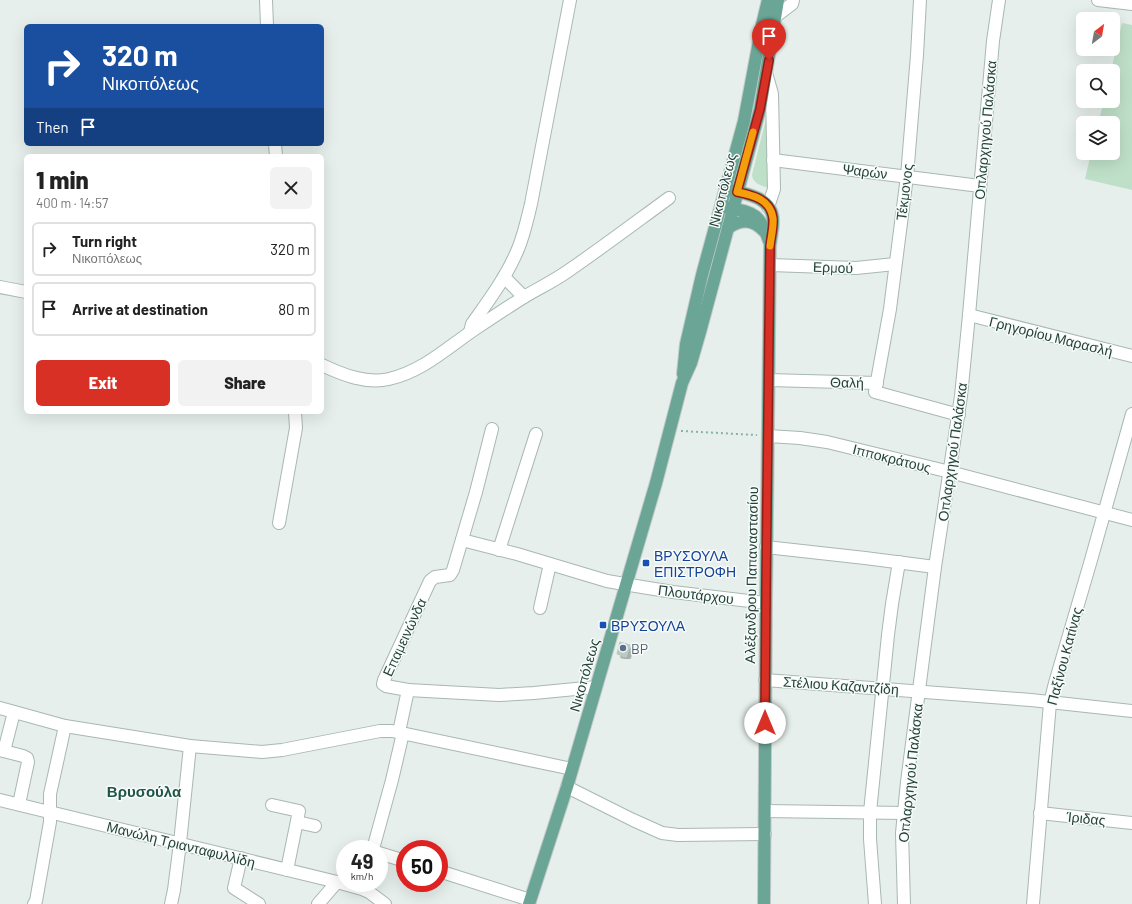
<!DOCTYPE html>
<meta charset="utf-8">
<style>
:root{--surface:#fff;--page:#f2f2f2;--text:#222;--muted:#767676;--line:#e0e0e0;--accent:#d93025}
body{margin:0;font-family:Barlow,sans-serif;background:var(--page);color:var(--text);height:100vh;display:flex;flex-direction:column;font-size:15px;white-space:nowrap}
*{box-sizing:border-box;margin:0}
p{font-size:13px;color:var(--muted)}
.icon{flex:none;width:22px;height:22px;fill:none;stroke:currentColor;stroke-width:2;stroke-linecap:round;stroke-linejoin:round}
.map{position:relative;flex:1;overflow:hidden}
.side{position:absolute;left:24px;top:154px;width:300px;height:260px;display:flex;flex-direction:column;background:var(--surface);border-radius:6px;box-shadow:0 4px 16px #0002}
.side>*{flex:none}
.banner{position:absolute;left:24px;top:24px;width:300px;height:122px;border-radius:6px;box-shadow:0 4px 16px #0002;background:#1a4fa0;color:#fff;overflow:hidden}
.needle{width:26px;rotate:31deg}
.controls{position:absolute;left:1076px;top:12px;display:grid;gap:8px}
.controls a{display:grid;place-items:center;width:44px;height:44px;border-radius:6px;background:var(--surface);box-shadow:0 4px 16px #0002;font-size:20px}
.speed{position:absolute;left:336px;top:840px;display:flex;gap:8px;font-size:20px;font-weight:700;text-align:center}
.speed>*{display:grid;place-content:center;width:52px;height:52px;border-radius:50%;background:var(--surface);box-shadow:0 4px 16px #0002;line-height:1}
.speed small{font-size:10px;font-weight:400}
.speed .limit{border:6px solid #d22;background:#fff;color:#111}
.pin{position:absolute;display:grid;place-items:center;width:34px;height:34px;color:#fff;margin:-41px -17px;border-radius:50% 50% 50% 0;rotate:-45deg;box-shadow:0 0 4px #0007}
.pin .icon{rotate:45deg}
.me{position:absolute;width:44px;margin:-22px;rotate:0deg;stroke-linejoin:round;filter:drop-shadow(0 0 3px #0008)}
.turn{display:flex;align-items:center;gap:14px;height:84px;padding:0 12px;font-size:18px}
.turn .icon{width:52px;height:52px;stroke-width:2.5}
.turn b{display:block;font-size:28px;line-height:34px}
.then{display:flex;align-items:center;height:38px;padding:0 12px;background:#0003;gap:8px;font-size:15px}
.round{display:grid;place-items:center;flex:none;width:42px;height:42px;border-radius:6px;background:var(--page)}
.summary{display:flex;align-items:center;justify-content:space-between;height:68px;padding:0 12px}
h1{font-size:24px;font-weight:800;line-height:30px}
.action{display:flex;gap:8px;margin-top:auto;padding:8px 12px}
.action a{flex:1;height:46px;border-radius:6px;background:var(--accent);color:#fff;font-size:16px;font-weight:800;line-height:46px;text-align:center}
.action a+a{background:var(--page);color:var(--text)}
ul{padding:0;list-style:none}
li{display:flex;align-items:center;gap:12px;height:54px;margin:0 8px 6px;padding:0 4px;border:2px solid var(--line);border-radius:6px}
li div{flex:1}
li b{display:block;font-size:15px}
li em{font-style:normal}
.map>svg:first-child{display:block}
</style>
<div class="map">
<svg width="1132" height="904" viewBox="0 0 1132 904">
<defs>
<filter id="shadow"><feDropShadow dx="3.5" dy="3.5" stdDeviation="0" flood-color="#0004"/></filter>
</defs>
<rect width="100%" height="100%" fill="#e6efeb"/>
<g fill="#bfe0c8">
<polygon points="1122,23 1132,25 1132,190 1085,179 1091,153 1113,153 1113,123 1098,123 1104,101 1113,101 1113,71 1111,71"/>
<path d="M769,107V188C761,186 753,183 752,175Z"/>
</g>
<polygon fill="#bbcac4" stroke="#b8c9c2" filter="url(#shadow)" points="620,642 630,645 626,657 617,654"/>
<g fill="none" stroke-linecap="round" stroke-linejoin="round">
<defs>
<g id="minor">
<polyline points="266,0 267,26"/>
<polyline points="920,0 917,55 907,176 890,309 875,392 959,415"/>
<polyline points="1098,0 1132,4"/>
<polyline points="776,16 792,4 793,0"/>
<polyline points="766,73 772,94 774,189 768,207"/>
<polyline points="275,144 276,156"/>
<polyline points="773,160 980,186"/>
<polyline points="770,265 856,268 895,264"/>
<polyline points="504,277 524,297"/>
<polyline points="0,287 26,292"/>
<polyline points="969,315 1132,356"/>
<path d="M470,332L472,324C489,300 507,276 518,249C524,235 527,220 531,204L570,0"/>
<path d="M322,365C343,375 366,384 389,379C424,371 449,346 478,327C493,317 508,307 524,297C539,288 554,281 568,271C603,247 636,222 669,198"/>
<polyline points="769,380 877,383"/>
<polyline points="768,436 800,438 827,442 950,472 1132,520"/>
<polyline points="279,523 296,428 295,412"/>
<polyline points="462,540 517,554 607,581 636,586 673,592 766,603"/>
<polyline points="766,547 865,558 935,567"/>
<polyline points="499,550 536,434"/>
<polyline points="540,608 550,564"/>
<polyline points="765,680 1031,700 1132,711"/>
<polyline points="408,690 499,695 534,693 596,687"/>
<polyline points="0,708 65,726 190,746 262,752 282,750 380,731 392,731 572,769"/>
<polyline points="399,732 408,690 386,686 383,684 384,680 430,581 435,577 450,575 453,570 476,492 492,429"/>
<polyline points="0,750 23,756 27,758 28,762 19,804"/>
<polyline points="4,751 14,712"/>
<polyline points="567,787 633,820 662,833 678,835 765,834"/>
<polyline points="0,800 337,882 362,889 369,892 385,904"/>
<polyline points="272,805 299,811 287,870"/>
<polyline points="765,811 904,813"/>
<polyline points="1040,813 1132,823"/>
<polyline points="297,822 315,826"/>
<polyline points="373,849 392,780 403,733"/>
<polyline points="379,853 405,861"/>
<polyline points="241,858 234,888 259,904"/>
<polyline points="439,871 530,900"/>
<polyline points="34,904 36,901 50,822 50,794 65,726"/>
<polyline points="171,904 174,890 180,843 190,746"/>
<polyline points="318,904 337,882"/>
<polyline points="875,904 870,839 870,812 888,635 892,604 899,562"/>
<polyline points="904,904 902,833 907,782 935,567 961,396 969,315 993,41 999,0"/>
<polyline points="1033,904 1050,703 1055,683 1091,560 1132,414"/>
</g>
<g id="major">
<path d="M725,189C743,193 773,196 773,221C773,229 771,237 770,246L766,603L764,904"/>
<path d="M725,207C754,213 759,212 769,241"/>
<path d="M728,228C742,219 752,219 764,231"/>
<polyline points="683,374 686,344 702,275 744,121 762,25 768,0"/>
<polyline points="529,904 567,787 626,585 656,483 682,383 691,363 700,332 760,109 778,0"/>
</g>
</defs>
<use href="#minor" stroke="#a8b8b2" stroke-width="14"/>
<use href="#major" stroke="#c2cac8" stroke-width="14"/>
<polyline stroke="#86b3a5" stroke-width="2" stroke-dasharray="2 3" stroke-linecap="butt" points="681,431 757,435"/>
<use href="#minor" stroke="#fff" stroke-width="12"/>
<use href="#major" stroke="#6aa596" stroke-width="12"/>
</g>
<g fill="none" stroke-linecap="round" stroke-linejoin="round">
<defs>
<path id="route" d="M765,723L766,589L770,246C771,237 773,229 773,221C773,200 753,195 737,192L760,109L769,60"/>
</defs>
<use href="#route" stroke="#8d1f18" stroke-width="10"/>
<use href="#route" stroke="#d93025" stroke-width="7"/>
<path stroke="#f59e0b" stroke-width="7" d="M753,132L737,192C753,195 770,199 773,218C774,225 771,238 770,246"/>
</g>
<g fill="#1a4fb4" stroke="#f7fbf9" stroke-width="1.5">
<rect x="642" y="559" width="8" height="8" rx="2"/>
<rect x="599" y="621" width="8" height="8" rx="2"/>
</g>
<circle fill="#5c6f8a" stroke="#f7fbf9" stroke-width="1.5" cx="623" cy="648" r="4"/>
<g text-anchor="middle" dominant-baseline="central" stroke-width="3" stroke-linejoin="round" paint-order="stroke">
<g font-size="14" fill="#24423a" stroke="#f7fbf9">
<text transform="translate(985 130) rotate(-85)">Οπλαρχηγού Παλάσκα</text>
<text transform="translate(865 171) rotate(7)">Ψαρών</text>
<text transform="translate(722 190) rotate(-76)">Νικοπόλεως</text>
<text transform="translate(904 192) rotate(-83)">Τέκμονος</text>
<text transform="translate(833 267) rotate(2)">Ερμού</text>
<text transform="translate(1051 336) rotate(14)">Γρηγορίου Μαρασλή</text>
<text transform="translate(847 382) rotate(1)">Θαλή</text>
<text transform="translate(952 452) rotate(-82)">Οπλαρχηγού Παλάσκα</text>
<text transform="translate(892 458) rotate(14)">Ιπποκράτους</text>
<text transform="translate(751 575) rotate(-89)">Αλέξανδρου Παπαναστασίου</text>
<text transform="translate(696 594) rotate(7)">Πλουτάρχου</text>
<text transform="translate(404 637) rotate(-65)">Επαμεινώνδα</text>
<text transform="translate(1064 656) rotate(-75)">Παξίνου Κατίνας</text>
<text transform="translate(584 675) rotate(-74)">Νικοπόλεως</text>
<text transform="translate(841 685) rotate(4)">Στέλιου Καζαντζίδη</text>
<text transform="translate(910 773) rotate(-84)">Οπλαρχηγού Παλάσκα</text>
<text transform="translate(1086 818) rotate(6)">Ίριδας</text>
<text transform="translate(181 844) rotate(14)">Μανώλη Τριανταφυλλίδη</text>
</g>
<g font-size="14" fill="#164399" stroke="#f7fbf9" text-anchor="start">
<text x="654" y="555">ΒΡΥΣΟΥΛΑ<tspan x="654" dy="16">ΕΠΙΣΤΡΟΦΗ</tspan></text>
<text x="611" y="625">ΒΡΥΣΟΥΛΑ</text>
</g>
<g font-size="14" fill="#4e5e75" stroke="#f7fbf9" text-anchor="start">
<text x="631" y="648">BP</text>
</g>
<g font-size="15" font-weight="bold" fill="#1f5548" stroke="#f7fbf9">
<text x="144" y="791">Βρυσούλα</text>
</g>
</g>
</svg>
<div class="controls">
<a><svg class="needle" viewBox="-14 -14 28 28"><path d="M0-13l5 13h-10z" fill="#e53935"/><path d="M0 13l5-13h-10z" fill="#767676"/></svg></a>
<a><svg class="icon" aria-label="search" viewBox="0 0 24 24"><circle cx="10" cy="10" r="6"/><path d="M15 15l6 6"/></svg></a>
<a><svg class="icon" aria-label="layers" viewBox="0 0 24 24"><path d="M12 4l9 5-9 5-9-5zM3 14l9 5 9-5"/></svg></a>
</div>
<div class="speed"><div>49<small>km/h</small></div><div class="limit">50</div></div>
<div class="pin" style="left:769px;top:60px;background:#d93025"><svg class="icon" aria-label="arrive" viewBox="0 0 24 24"><path d="M6 21V4h12l-3 4 3 4H6"/></svg></div>
<svg class="me" style="left:765px;top:723px" viewBox="-20 -20 40 40"><circle r="19" fill="#fff"/><path d="M0-13L10 11 0 6-10 11z" fill="#d93025"/></svg>
<div class="banner">
<div class="turn"><svg class="icon" aria-label="right" viewBox="0 0 24 24"><path d="M7 20v-9h11M14 6l5 5-5 5"/></svg><div><b>320 m</b>Νικοπόλεως</div></div>
<div class="then">Then<svg class="icon" aria-label="arrive" viewBox="0 0 24 24"><path d="M6 21V4h12l-3 4 3 4H6"/></svg></div>
</div>
<section class="side">
<div class="summary"><div><h1>1 min</h1><p>400 m · 14:57</p></div><a class="round"><svg class="icon" aria-label="close" viewBox="0 0 24 24"><path d="M6 6l12 12M18 6L6 18"/></svg></a></div>
<ul>
<li><svg class="icon" aria-label="right" viewBox="0 0 24 24"><path d="M7 20v-9h11M14 6l5 5-5 5"/></svg><div><b>Turn right</b><p>Νικοπόλεως</p></div><em>320 m</em></li>
<li><svg class="icon" aria-label="arrive" viewBox="0 0 24 24"><path d="M6 21V4h12l-3 4 3 4H6"/></svg><div><b>Arrive at destination</b></div><em>80 m</em></li>
</ul>
<div class="action"><a>Exit</a><a>Share</a></div>
</section>
</div>
